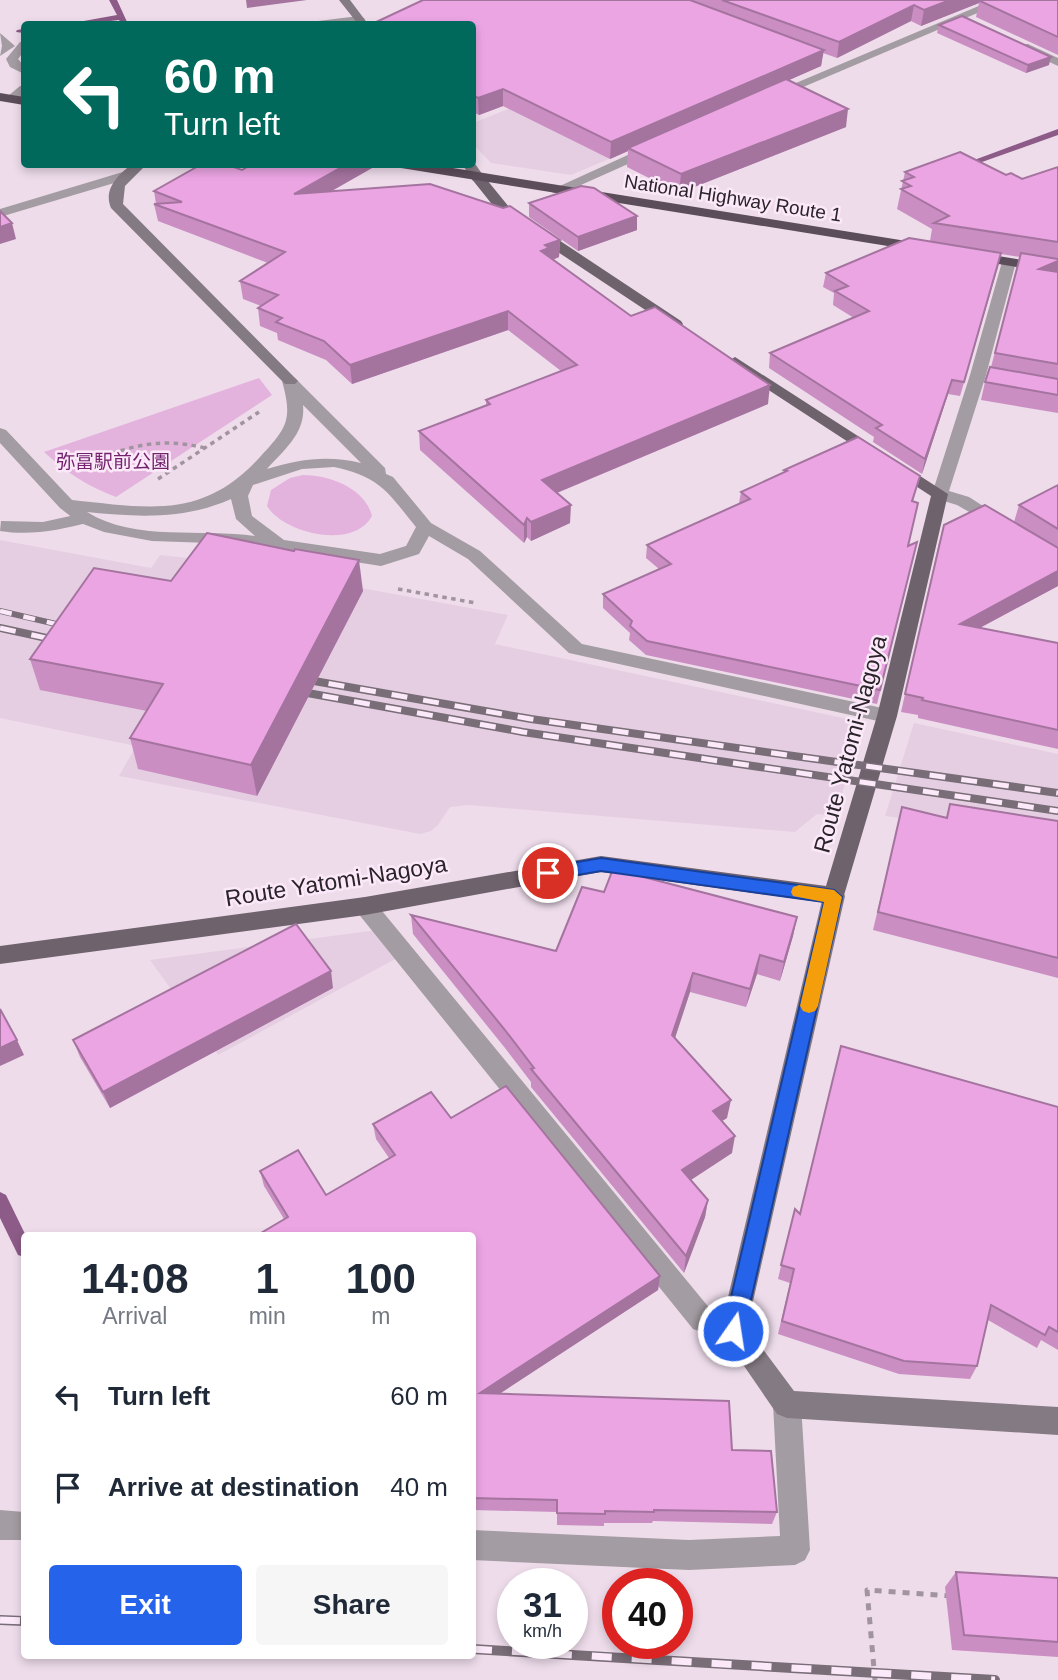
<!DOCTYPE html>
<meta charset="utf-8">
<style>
:root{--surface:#fff;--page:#f6f6f7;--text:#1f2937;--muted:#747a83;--accent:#2563eb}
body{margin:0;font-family:Arial,"Noto Sans JP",sans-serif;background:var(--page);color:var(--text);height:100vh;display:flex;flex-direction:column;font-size:26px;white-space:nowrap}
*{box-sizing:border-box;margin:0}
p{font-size:23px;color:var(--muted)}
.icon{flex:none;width:38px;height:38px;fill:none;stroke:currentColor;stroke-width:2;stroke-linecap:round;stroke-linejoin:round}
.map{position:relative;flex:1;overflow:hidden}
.side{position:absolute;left:21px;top:1232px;width:455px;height:427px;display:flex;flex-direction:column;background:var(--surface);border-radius:7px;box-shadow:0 4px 10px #0003}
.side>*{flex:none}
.guide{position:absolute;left:21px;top:21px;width:455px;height:147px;border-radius:7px;box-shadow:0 4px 10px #0003;background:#00695c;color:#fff;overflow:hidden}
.speed{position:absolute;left:497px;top:1568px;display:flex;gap:14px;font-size:35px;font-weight:700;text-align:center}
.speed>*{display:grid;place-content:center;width:91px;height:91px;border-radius:50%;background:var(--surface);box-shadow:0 4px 10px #0003;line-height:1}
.speed small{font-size:18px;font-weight:400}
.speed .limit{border:10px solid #d22;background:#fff;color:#111}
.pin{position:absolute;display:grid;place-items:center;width:60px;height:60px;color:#fff;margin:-30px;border:4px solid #fff;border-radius:50%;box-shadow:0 2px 7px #0007}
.me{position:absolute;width:77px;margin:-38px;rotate:13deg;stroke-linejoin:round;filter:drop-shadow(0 0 5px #0008)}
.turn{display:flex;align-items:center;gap:24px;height:147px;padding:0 28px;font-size:32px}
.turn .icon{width:91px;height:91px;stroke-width:2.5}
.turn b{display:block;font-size:49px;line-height:60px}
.eta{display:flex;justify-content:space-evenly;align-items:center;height:119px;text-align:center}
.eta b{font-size:42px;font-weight:600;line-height:49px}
.action{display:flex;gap:14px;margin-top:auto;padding:14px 28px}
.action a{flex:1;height:80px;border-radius:7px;background:var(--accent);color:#fff;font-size:28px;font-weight:600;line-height:80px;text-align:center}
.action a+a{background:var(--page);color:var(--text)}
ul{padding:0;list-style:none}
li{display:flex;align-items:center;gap:21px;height:91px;padding:0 28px}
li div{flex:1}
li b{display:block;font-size:26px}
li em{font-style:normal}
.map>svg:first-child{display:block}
</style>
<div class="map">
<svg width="1058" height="1680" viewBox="0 0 1058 1680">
<rect width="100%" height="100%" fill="#eedceb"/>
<g fill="#e5cee2">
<polygon points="603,71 697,122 571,175 491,163 473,144 473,123"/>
<polygon points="0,540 151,568 160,555 214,561 508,615 495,644 862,722 836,816 817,814 795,832 468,805 450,807 438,825 431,831 420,834 119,776 136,746 0,718"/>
<polygon points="914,723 1058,754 1058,839 885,816"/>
<polygon points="377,930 399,957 218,1055 150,960"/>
</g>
<g fill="#e3b3dd">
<path d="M259,378L272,395L116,497C87,486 67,473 44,452Z"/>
<path d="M303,475C329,475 365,488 372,516C354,550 284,534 267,506L271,490L290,478Z"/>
</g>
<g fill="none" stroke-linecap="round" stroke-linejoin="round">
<g fill="#8c5b87" fill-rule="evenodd">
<polygon points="109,0 117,0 128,24 122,24 119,20 84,24 67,24 117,15"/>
<polygon points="24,29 24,33 16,32 17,30"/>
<polygon points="1058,129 1058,135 965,168 958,166"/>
<polygon points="0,1192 6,1195 26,1236 24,1257 18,1255 0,1218"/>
</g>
<g stroke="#a1949f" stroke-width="3.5" stroke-dasharray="4.5 4.5" stroke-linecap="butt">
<path d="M79,468C122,447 158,436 205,448"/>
<polyline points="158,479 259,412"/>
<polyline points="398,589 476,603"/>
</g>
<polyline stroke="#a1949f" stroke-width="5" stroke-dasharray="7 7" stroke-linecap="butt" points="875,1680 867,1590 951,1596"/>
<g fill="#a39ca2" fill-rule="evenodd">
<polygon points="24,41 24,51 18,59 24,66 24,74 10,67 6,59 20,42"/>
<polygon points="20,86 24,86 24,95 16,102 8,102 8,96"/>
<path d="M84,513L93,518L90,522C60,530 31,536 0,531L1,521L43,522Z"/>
</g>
<g fill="#a39ca2" fill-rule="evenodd">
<polygon points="993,0 1008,0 775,99 765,96"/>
<polygon points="359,16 365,19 363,21 312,24 318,21"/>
<polygon points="0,33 15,46 0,56 2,46"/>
<polygon points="1020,44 1028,44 1058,58 1058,66 1020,48"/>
<polygon points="652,144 657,145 657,151 563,193 553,193 551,190"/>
<polygon points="126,171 131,172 131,178 0,217 0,209"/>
<polygon points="1009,258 1016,262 986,375 949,491 969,497 1005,520 1008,524 1005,528 999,529 957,505 934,498 932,494 970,375 1002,262"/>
<path d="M290,376L295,378L385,468L386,474L393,477L431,523L480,551L582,644L887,709L894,711L897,716L894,721L887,723L569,653L468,559L429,536L419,554L381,566L240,544L152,541L104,532L78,522L60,508L0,443V428L6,430L72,500C149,508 203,520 260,457C287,428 293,420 282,381ZM303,405L361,463C327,455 300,459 267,469C284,450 306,433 303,405ZM334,467C381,477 388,493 416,527L406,546L380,554L284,540L252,516L248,496L253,485L302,469ZM231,499L236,519L255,536C202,528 135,542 87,512C137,517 184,520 231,499Z"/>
<polygon points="365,897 373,900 711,1310 742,1322 746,1331 742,1340 733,1344 693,1329 357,912 354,906 357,900"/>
<polygon points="787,1390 797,1394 801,1404 810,1550 805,1560 795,1565 689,1570 472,1560 472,1530 689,1540 780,1536 773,1404 777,1394"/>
<polygon points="0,1510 24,1512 24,1540 0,1540"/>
</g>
<g fill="#847a83" fill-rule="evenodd">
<polygon points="339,0 350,0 368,24 358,24"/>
<polygon points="473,161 485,178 483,181 473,181 462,164 472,164"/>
<path d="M132,164H147L125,186L123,204L295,378L298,381L295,384H285L111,208C103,189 118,175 132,164Z"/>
<polygon points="834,888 842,890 845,896 747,1328 794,1391 1058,1407 1058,1435 787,1418 777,1414 720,1331 823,896 826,890"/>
</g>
<g fill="#6e626d" fill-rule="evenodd">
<polygon points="478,174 483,175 509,207 681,321 683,324 681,327 671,327 499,213 471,178"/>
<polygon points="735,357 948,494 897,716 842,902 834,904 601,872 365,915 0,964 0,946 365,897 601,856 826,886 877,716 931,496 730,365 727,362"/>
</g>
<g fill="#5c4d5a" fill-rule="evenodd">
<polygon points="0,93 24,97 24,105 0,101"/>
<polygon points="395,164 428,164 925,244 932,248 925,252 401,168"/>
<polygon points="974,252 1058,266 1058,274 969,259 967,256"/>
</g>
<defs>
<polyline id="rail-far2" points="0,611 73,628"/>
<g id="rail-far1">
<polyline points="65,626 75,628"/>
<polyline points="0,628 65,642"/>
<polyline points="297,678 531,719 1058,793"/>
<polyline points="291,690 523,732 1058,811"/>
</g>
<g id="rail">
<polyline points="0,1620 24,1621"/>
<polyline points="472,1649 995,1680"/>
</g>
</defs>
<use href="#rail-far2" stroke="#796d77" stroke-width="6"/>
<use href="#rail-far1" stroke="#796d77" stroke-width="8"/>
<use href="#rail" stroke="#796d77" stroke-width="10"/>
<use href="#rail-far2" stroke="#fbe9f9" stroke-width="4.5" stroke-dasharray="12" stroke-linecap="butt"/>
<use href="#rail-far1" stroke="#fbe9f9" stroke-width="5" stroke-dasharray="16" stroke-linecap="butt"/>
<use href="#rail" stroke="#fbe9f9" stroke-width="7" stroke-dasharray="20" stroke-linecap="butt"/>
</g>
<g fill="#ca8ec3">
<polygon points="423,0 1058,0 1058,55 976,17 979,3 921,26 911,21 837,58 823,53 821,66 789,80 846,127 679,193 627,167 628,151 610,159 503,106 479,115 473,112 472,24"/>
<polygon points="939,25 1049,65 1026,73 937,33"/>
<polygon points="252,164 379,164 332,191 560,240 559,257 553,260 631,316 768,404 557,493 570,523 531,541 527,537 524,543 420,450 419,431 486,405 486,400 561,371 508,330 352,384 326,360 278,340 277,333 260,326 258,308 261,306 243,299 240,281 268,263 158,221 154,204 156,204 154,191 242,170"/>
<polygon points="1058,167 1058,413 981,400 985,382 991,367 1020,257 1001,254 960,396 948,394 922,474 873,442 874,437 769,368 770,353 854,318 833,305 834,293 823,287 826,273 930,241 932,229 897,209 905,172 1006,175 1022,179"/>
<polygon points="529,203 637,216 637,230 578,251 529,217"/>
<polygon points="784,470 920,476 913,502 908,546 917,542 877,704 646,655 629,640 630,633 603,608 603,594 659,569 646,558 647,545 739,503 741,492 784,473"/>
<polygon points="1058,485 1058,586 980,628 1058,643 1058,749 918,718 918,715 901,712 939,543 1014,522 1019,505"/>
<polygon points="171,581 363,591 257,796 138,769 130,738 147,711 40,690 30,659"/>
<polygon points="950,804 1058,821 1058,978 873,930 902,807 946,818"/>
<polygon points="604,892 797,917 793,936 780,981 757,974 746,1007 690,992 675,1038 727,1118 722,1121 732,1153 691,1180 708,1200 705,1217 684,1273 531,1087 531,1082 505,1048 413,934 411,915 556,951"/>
<polygon points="333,988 110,1108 80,1057 73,1040"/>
<polygon points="1058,1107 1058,1350 1041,1340 1037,1348 988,1320 977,1366 970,1379 899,1374 778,1334 790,1283 778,1279 791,1223"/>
<polygon points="451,1118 660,1276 658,1290 499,1394 732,1450 777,1512 772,1524 653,1521 652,1523 604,1523 604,1526 557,1525 557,1512 472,1510 472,1236 284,1219 264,1186 260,1171 326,1195 389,1158 376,1139 373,1124"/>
<polygon points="956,1572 1058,1578 1058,1657 952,1650 945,1587"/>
</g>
<g fill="#a4749f">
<polygon points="246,0 307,0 247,8"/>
<polygon points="950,0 986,0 980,1 979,3 921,26 924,10"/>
<polygon points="914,5 911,21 837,58 839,42"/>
<polygon points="824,50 821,66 631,150 628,148 628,151 610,159 611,142"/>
<polygon points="1051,57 1049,65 1026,73 1028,65"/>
<polygon points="503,89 503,106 479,115 478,98"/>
<polygon points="848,109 846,127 679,193 681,174"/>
<polygon points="347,164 379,164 296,211 294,194"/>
<polygon points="637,216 637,230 578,251 578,237"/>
<polygon points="12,223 16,239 0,244 0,227"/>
<polygon points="560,240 559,257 549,261 541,251 545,245"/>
<polygon points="1001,253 998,267 960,396 964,382"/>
<polygon points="1058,261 1058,274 1039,269"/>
<polygon points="508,311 508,330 352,384 350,365"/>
<polygon points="952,380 948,394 922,474 925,459"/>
<polygon points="770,385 768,404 542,499 542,480"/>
<polygon points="571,505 570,523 531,541 531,522"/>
<polygon points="527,518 527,537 524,543 524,525"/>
<polygon points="359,560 363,591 257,796 251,765"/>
<polygon points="1058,571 1058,586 955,641 960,624"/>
<polygon points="797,917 793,936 780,981 784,962"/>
<polygon points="760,955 757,974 746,1007 750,989"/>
<polygon points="331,971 333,988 110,1108 103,1092"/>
<polygon points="693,973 690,992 670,1053 672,1035"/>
<polygon points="17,1040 24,1055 0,1066 0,1048"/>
<polygon points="731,1100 727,1118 710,1128 713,1111"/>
<polygon points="735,1136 732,1153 680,1187 682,1170"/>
<polygon points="708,1200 705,1217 684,1273 686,1256"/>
<polygon points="660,1276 658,1290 481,1406 480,1393"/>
</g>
<g fill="#eba5e3" stroke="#a4749f" stroke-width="2">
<polygon points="423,0 690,0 824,50 611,142 503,89 478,98 472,95 472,24 372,24"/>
<polygon points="722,0 950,0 924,10 914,5 839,42"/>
<polygon points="982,0 1058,0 1058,37 980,1"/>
<polygon points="962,16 1051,57 1028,65 939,25"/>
<polygon points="786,79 848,109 681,174 628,148"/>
<polygon points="960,152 1006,175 1011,173 1022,179 1058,167 1058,242 934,223 949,216 901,189 911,186 902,181 914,177 905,172"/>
<polygon points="202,164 225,164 242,170 252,164 347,164 294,194 430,184 503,208 510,206 560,240 545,245 549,248 541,251 631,316 655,307 770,385 542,480 571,505 531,522 527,518 524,525 419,431 490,404 486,400 577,365 508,311 350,365 324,341 276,322 282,318 258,308 278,295 240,281 285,252 154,204 182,202 154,191"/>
<polygon points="581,186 594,188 637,216 578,237 529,203"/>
<polygon points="0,211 12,223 0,227"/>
<polygon points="909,238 1001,253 964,382 952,380 925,459 876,428 882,425 770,353 869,311 835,291 848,286 826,273"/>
<polygon points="1021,253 1058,259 1058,261 1039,269 1058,272 1058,364 995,353"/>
<polygon points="990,367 1058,379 1058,395 985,382"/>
<polygon points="858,437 920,476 912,501 918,503 908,546 917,542 880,690 647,641 630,626 632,621 603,594 671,564 647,545 750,499 741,492 787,471 784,470"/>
<polygon points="1058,485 1058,529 1019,505"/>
<polygon points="985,505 1058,548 1058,571 960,624 1058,643 1058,730 922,700 923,698 905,694 944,525"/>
<polygon points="207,533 294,551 295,549 359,560 251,765 130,738 163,684 30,659 94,568 171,581"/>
<polygon points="950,804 1058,821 1058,958 878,912 902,807 947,818"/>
<polygon points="613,869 797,917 784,962 760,955 750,989 693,973 672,1035 731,1100 713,1111 735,1136 682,1170 708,1200 686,1256 531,1069 534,1068 505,1030 411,915 556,951 582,887 604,892"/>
<polygon points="296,924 331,971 103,1092 73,1040"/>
<polygon points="0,1009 17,1040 0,1048"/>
<polygon points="841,1046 1058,1107 1058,1332 1049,1327 1045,1335 991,1305 977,1366 904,1361 782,1321 794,1269 781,1265 795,1209 800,1214"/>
<polygon points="506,1086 660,1276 480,1393 729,1401 732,1450 771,1451 777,1512 654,1510 654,1512 605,1511 605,1514 557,1513 557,1500 472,1498 472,1236 256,1236 288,1217 260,1171 298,1150 326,1195 395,1155 373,1124 431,1092 451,1118"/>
<polygon points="956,1572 1058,1578 1058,1642 964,1635"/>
</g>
<polygon fill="#2563eb" stroke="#184099" stroke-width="2" points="601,858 834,890 842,897 744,1331 741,1338 733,1341 726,1338 723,1331 824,902 601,871 548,880 540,873 548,867"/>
<polygon fill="#f59e0b" points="799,885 834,890 842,897 818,1006 815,1011 809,1013 803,1011 800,1006 824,902 793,896 791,892 793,887"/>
<g text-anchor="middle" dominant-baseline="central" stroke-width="5" stroke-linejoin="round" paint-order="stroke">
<g font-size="19" fill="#2a2329" stroke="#fbe9f9">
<text transform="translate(733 198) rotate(9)">National Highway Route 1</text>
</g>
<g font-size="19" fill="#73226e" stroke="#fbe9f9">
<text x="113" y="461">弥冨駅前公園</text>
</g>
<g font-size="23" fill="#2a2329" stroke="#fbe9f9">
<text transform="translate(850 744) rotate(-75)">Route Yatomi-Nagoya</text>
<text transform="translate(336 881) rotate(-9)">Route Yatomi-Nagoya</text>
</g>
</g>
</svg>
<div class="speed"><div>31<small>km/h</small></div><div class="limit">40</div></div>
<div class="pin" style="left:548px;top:873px;background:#d93025"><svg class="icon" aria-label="arrive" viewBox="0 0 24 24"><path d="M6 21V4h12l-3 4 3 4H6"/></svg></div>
<svg class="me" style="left:733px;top:1331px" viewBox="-20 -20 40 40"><circle r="17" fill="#2563eb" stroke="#fff" stroke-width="3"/><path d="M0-11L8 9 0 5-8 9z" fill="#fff"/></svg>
<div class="guide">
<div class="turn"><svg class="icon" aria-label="left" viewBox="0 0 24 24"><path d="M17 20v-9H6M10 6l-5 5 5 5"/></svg><div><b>60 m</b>Turn left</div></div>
</div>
<section class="side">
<div class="eta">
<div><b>14:08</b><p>Arrival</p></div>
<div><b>1</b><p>min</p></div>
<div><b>100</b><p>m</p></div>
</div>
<ul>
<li><svg class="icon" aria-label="left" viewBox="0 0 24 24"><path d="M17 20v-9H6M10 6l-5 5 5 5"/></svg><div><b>Turn left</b></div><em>60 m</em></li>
<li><svg class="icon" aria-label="arrive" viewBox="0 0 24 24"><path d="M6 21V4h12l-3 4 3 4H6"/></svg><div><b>Arrive at destination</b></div><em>40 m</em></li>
</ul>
<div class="action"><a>Exit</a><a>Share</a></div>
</section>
</div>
